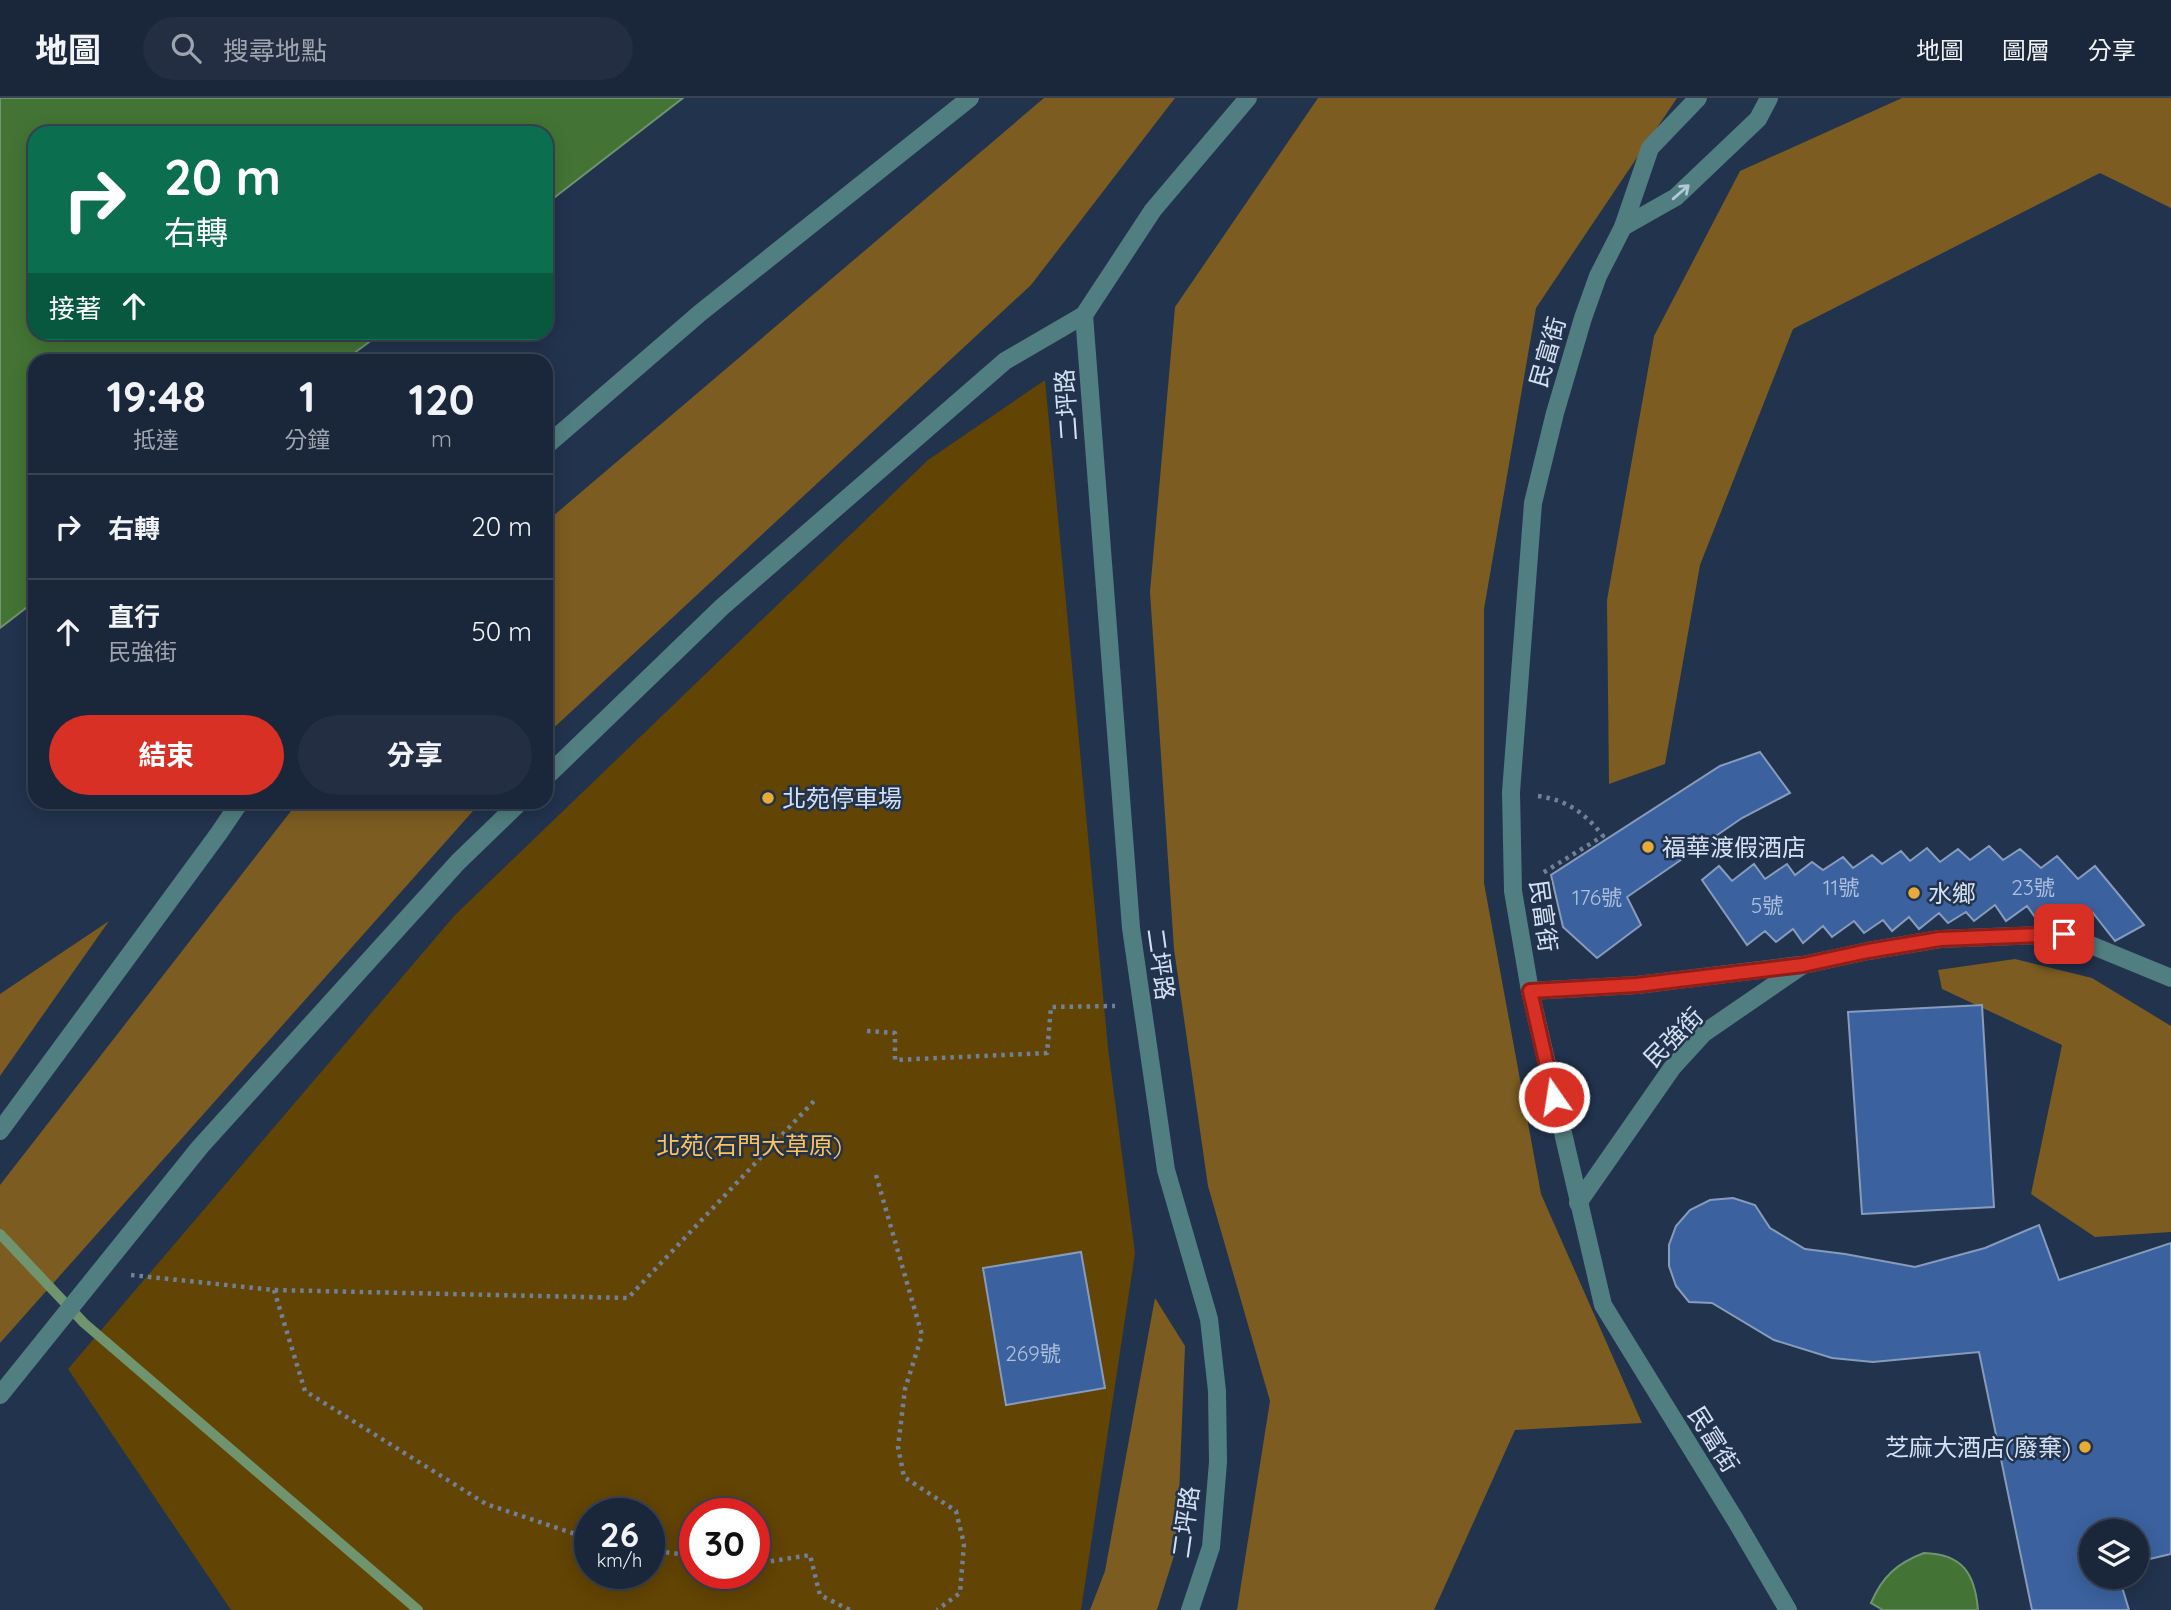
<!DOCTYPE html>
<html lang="zh-TW">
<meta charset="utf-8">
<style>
:root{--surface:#1a263a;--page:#232e42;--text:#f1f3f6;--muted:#9fa5af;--line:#384354;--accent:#d93025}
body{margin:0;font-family:Quicksand,"Noto Sans TC",sans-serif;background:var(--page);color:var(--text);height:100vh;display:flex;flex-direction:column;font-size:26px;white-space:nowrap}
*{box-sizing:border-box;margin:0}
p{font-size:23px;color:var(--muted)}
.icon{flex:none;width:38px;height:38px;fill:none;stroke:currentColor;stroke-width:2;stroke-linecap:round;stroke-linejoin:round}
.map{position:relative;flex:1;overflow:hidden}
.drawer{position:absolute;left:28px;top:256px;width:525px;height:455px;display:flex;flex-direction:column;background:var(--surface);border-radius:21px;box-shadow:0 4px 18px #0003,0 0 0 2px var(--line)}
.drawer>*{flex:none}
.top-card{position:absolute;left:28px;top:28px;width:525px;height:214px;border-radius:21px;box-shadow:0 4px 18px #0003,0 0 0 2px var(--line);background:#0b6e4f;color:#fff;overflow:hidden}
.buttons{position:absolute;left:2079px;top:1421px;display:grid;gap:14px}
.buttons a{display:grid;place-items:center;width:70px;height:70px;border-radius:50%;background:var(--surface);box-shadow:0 4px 18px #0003,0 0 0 2px var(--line);font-size:35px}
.speed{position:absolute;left:574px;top:1400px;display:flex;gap:14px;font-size:35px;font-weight:700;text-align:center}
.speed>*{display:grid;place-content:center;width:91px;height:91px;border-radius:50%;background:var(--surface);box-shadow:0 4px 18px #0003,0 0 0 2px var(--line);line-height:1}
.speed small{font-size:18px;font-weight:400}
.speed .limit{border:10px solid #d22;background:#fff;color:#111}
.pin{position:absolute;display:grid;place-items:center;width:60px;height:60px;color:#fff;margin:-30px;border-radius:14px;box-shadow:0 4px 10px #0006}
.me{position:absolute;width:77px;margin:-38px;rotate:347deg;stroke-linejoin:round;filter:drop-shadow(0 0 5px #0008)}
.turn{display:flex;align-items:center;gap:24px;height:147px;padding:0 21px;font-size:32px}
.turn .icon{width:91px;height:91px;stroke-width:2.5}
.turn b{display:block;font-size:49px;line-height:60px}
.then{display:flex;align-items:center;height:66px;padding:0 21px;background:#0003;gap:14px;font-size:26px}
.eta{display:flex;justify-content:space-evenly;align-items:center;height:119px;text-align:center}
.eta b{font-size:42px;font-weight:700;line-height:49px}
.primary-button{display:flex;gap:14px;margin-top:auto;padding:14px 21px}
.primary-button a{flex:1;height:80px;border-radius:42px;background:var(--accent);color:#fff;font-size:28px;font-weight:700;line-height:80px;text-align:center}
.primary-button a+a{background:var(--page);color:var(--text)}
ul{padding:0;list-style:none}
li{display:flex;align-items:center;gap:21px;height:105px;padding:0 21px;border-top:2px solid var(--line)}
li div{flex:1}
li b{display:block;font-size:26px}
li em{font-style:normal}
header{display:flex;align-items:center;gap:42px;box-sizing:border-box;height:98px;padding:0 35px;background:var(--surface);border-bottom:2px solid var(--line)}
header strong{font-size:33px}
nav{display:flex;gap:38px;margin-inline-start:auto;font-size:24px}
.search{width:490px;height:63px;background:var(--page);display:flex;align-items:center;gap:18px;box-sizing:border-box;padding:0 24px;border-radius:38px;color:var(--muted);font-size:26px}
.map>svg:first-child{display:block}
</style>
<header>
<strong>地圖</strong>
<div class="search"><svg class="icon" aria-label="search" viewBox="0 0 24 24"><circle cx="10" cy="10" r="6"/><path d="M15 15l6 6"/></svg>搜尋地點</div>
<nav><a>地圖</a><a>圖層</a><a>分享</a></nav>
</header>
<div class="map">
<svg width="2171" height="1512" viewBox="0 0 2171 1512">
<rect width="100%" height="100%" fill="#22334e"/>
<path fill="#624404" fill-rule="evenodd" d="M1045,282L1108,950L1135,1155L1081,1512H231L68,1271L455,817L928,362ZM590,1416H649V1475H590ZM695,1416H754V1475H695Z"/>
<g fill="#7c5c20">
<polygon points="1044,0 1175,0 1031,187 546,637 546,424"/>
<polygon points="1318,0 1677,0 1536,210 1484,511 1484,785 1541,1096 1642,1325 1515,1332 1434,1512 1237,1512 1270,1303 1208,1088 1174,851 1150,494 1175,209"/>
<polygon points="1902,0 2171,0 2171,110 2100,75 1793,231 1700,467 1665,666 1609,686 1607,502 1654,238 1740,73"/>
<polygon points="298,704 481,704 0,1245 0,1087"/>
<polygon points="109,823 0,978 0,896"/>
<polygon points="2015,861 2092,880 2171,928 2171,1134 2095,1139 2031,1096 2062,947 1942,891 1938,872"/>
<polygon points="1155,1200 1185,1248 1177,1448 1157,1512 1090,1512 1105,1473"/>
</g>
<g fill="#437435" stroke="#6f946e" stroke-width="2">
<polygon points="0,0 683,0 546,106 546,35 35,35 35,234 381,235 345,262 35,262 35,503 0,530"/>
<path d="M1924,1455C1963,1456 1975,1476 1978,1512H1883L1871,1505C1882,1479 1897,1465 1924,1455Z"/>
</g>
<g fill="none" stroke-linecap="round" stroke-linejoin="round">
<polyline stroke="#6f946e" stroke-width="10" points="0,1136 84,1225 418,1512"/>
</g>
<g fill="#3b629f" stroke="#879cbc" stroke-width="2">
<polygon points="1760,654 1790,695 1742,720 1627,799 1641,827 1597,860 1563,829 1551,777 1720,668"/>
<polygon points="1989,748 2003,762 2020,751 2041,770 2057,758 2078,781 2095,768 2144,827 2115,843 2093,815 2075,830 2058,809 2040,826 2027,808 2006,823 1995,807 1974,823 1966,814 1948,825 1939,815 1919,831 1909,819 1892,833 1883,822 1864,835 1854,823 1832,839 1823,828 1803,845 1793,831 1776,844 1765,833 1747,847 1702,782 1719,768 1732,783 1754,766 1765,781 1787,766 1795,777 1812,764 1823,772 1843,759 1853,770 1872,757 1882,766 1901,753 1910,763 1927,750 1940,764 1958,751 1970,762"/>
<polygon points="1982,907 1994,1109 1862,1116 1848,914"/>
<polygon points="1733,1100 1755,1107 1770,1130 1805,1151 1845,1156 1915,1169 1985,1150 2039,1127 2059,1182 2171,1145 2171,1456 2137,1464 2137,1433 2091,1433 2091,1479 2119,1479 2129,1512 2032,1512 1979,1254 1873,1264 1832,1260 1774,1242 1712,1205 1689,1204 1676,1188 1669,1168 1669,1147 1676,1128 1690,1112 1710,1102"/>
<polygon points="1081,1154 1105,1290 1006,1307 983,1170"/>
</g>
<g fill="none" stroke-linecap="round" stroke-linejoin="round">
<g stroke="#718097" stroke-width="4.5" stroke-dasharray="3.5 5" stroke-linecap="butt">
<path d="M1538,698C1567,702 1585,715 1603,738L1541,776"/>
<polyline points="867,933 895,935 895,962 1047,955 1051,909 1115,908"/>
<polyline points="876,1077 922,1237 905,1291 898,1349 904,1379 956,1413 964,1446 960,1495 937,1512"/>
<polyline points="131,1177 274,1192 628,1200 814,1003"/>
<polyline points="274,1192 305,1293 486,1406 590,1441"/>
<polyline points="649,1452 695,1458"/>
<polyline points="754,1466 810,1457 820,1497 850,1512"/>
</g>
<g stroke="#517e80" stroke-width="18">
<polyline points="1698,0 1650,50 1623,129 1598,178 1583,220 1555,315 1533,405 1511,694 1513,793 1530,893 1603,1207 1736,1423 1788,1512"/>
<polyline points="1623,129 1676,99 1758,21 1769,0"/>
<polyline points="1084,217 1131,830 1166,1072 1209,1221 1217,1293 1218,1364 1211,1449 1190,1512"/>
<polyline points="546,348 700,215 970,0"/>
<polyline points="546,679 722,509 1005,263 1084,217 1153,112 1248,0"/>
<polyline points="1530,893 1637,887 1800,867"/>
<polyline points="0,1033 219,735 240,704"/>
<polyline points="1578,1105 1672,970 1704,935 1803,867 1868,853 1940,841 2064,836 2171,880"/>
<polyline points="0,1297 200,1049 458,764 520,704"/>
</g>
</g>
<defs><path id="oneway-shaft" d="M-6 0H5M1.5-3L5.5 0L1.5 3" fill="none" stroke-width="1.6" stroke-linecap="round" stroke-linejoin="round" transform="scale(1.75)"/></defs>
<use stroke="#b4c8d6" href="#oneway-shaft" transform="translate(1681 94) rotate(-41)"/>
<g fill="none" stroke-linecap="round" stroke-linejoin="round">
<defs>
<polyline id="route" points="1554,999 1530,893 1637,887 1803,867 1868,853 1940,841 2064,836"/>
</defs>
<use href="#route" stroke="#8d1f18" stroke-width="18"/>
<use href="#route" stroke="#d93025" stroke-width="12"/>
</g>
<g fill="#e8ab37" stroke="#22334e" stroke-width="2.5">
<circle cx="768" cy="700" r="7"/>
<circle cx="1648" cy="749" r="7"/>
<circle cx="1914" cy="795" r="7"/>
<circle cx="2085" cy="1349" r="7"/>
</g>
<g text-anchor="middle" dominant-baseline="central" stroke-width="5" stroke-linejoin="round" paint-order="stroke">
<g font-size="21" fill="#aec0dd">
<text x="1841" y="789">11號</text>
<text x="2033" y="789">23號</text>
<text x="1597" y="799">176號</text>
<text x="1767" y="807">5號</text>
<text x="1033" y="1255">269號</text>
</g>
<g font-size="24" fill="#d5e0f2" stroke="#22334e">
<text transform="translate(1547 254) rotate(-74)">民富街</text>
<text transform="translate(1066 307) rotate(-94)">二坪路</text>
<text transform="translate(1544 818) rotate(82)">民富街</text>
<text transform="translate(1161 866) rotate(82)">二坪路</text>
<text transform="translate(1673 939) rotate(-45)">民強街</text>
<text transform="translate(1714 1341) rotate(58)">民富街</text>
<text transform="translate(1185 1424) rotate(-82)">二坪路</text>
</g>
<g font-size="24" fill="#d5e0f2" stroke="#22334e" text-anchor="start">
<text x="782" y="700">北苑停車場</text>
<text x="1662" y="749">福華渡假酒店</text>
<text x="1928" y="795">水鄉</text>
<text x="2071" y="1349" text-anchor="end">芝麻大酒店(廢棄)</text>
</g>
<g font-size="24" fill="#fec259" stroke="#22334e">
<text x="749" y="1047">北苑(石門大草原)</text>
</g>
</g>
</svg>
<div class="buttons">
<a><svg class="icon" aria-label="layers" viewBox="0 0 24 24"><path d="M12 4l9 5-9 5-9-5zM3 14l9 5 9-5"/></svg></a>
</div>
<div class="speed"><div>26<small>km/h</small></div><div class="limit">30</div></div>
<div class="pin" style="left:2064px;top:836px;background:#d93025"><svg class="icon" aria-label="arrive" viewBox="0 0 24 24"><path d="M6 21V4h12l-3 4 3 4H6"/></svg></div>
<svg class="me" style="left:1554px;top:999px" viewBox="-20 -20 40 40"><circle r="17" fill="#d93025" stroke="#fff" stroke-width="3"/><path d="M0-11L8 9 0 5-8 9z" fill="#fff"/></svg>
<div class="top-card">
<div class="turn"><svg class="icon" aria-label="right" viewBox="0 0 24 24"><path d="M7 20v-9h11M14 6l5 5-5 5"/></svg><div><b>20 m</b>右轉</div></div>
<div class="then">接著<svg class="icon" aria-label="ahead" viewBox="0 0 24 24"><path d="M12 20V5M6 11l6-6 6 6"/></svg></div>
</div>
<section class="drawer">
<div class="eta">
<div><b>19:48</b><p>抵達</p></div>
<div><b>1</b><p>分鐘</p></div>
<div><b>120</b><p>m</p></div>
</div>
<ul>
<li><svg class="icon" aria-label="right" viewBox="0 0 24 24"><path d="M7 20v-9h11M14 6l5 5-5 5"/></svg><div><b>右轉</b></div><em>20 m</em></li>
<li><svg class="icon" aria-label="ahead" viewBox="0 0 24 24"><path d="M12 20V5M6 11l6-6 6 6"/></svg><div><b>直行</b><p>民強街</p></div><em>50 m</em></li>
</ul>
<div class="primary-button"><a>結束</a><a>分享</a></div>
</section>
</div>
